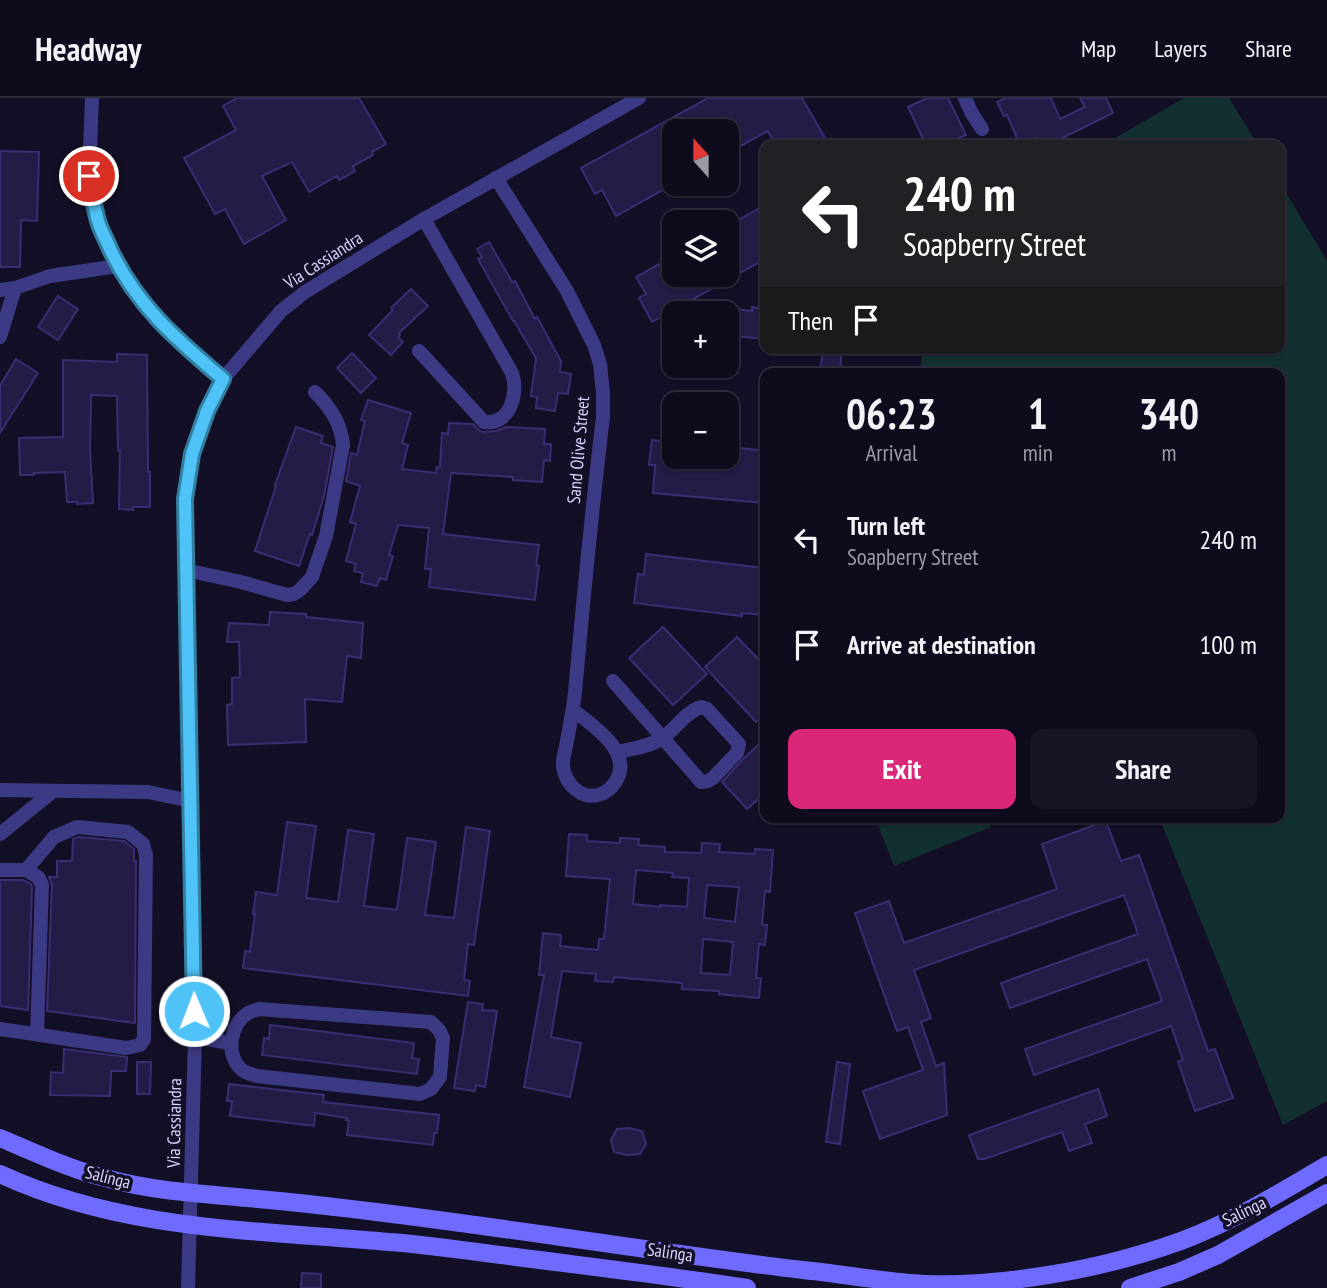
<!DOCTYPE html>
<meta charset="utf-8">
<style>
:root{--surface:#0e0b1c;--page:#171425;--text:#f1f3f6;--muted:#9b9ba3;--line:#2e2b3b;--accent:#db2777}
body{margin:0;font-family:"PT Sans Narrow",sans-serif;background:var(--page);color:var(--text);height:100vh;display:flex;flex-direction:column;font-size:26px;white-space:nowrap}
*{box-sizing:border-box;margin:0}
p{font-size:23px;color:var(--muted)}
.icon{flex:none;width:38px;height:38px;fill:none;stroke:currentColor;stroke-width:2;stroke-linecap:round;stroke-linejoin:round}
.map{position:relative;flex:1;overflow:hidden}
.panel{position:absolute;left:760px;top:270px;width:525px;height:455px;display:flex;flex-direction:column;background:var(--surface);border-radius:14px;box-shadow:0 2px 5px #0004,0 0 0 2px var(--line)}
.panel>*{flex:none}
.hud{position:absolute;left:760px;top:42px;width:525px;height:214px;border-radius:14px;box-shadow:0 2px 5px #0004,0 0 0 2px var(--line);background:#202124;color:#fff;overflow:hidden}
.needle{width:46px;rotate:339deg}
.tools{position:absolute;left:662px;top:21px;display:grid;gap:14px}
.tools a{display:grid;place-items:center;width:77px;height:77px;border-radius:14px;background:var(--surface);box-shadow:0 2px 5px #0004,0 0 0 2px var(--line);font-size:35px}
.pin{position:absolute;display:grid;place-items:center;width:60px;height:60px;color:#fff;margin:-30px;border:4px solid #fff;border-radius:50%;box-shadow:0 2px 7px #0007}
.me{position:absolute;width:77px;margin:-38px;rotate:359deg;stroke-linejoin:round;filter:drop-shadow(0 0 5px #0008)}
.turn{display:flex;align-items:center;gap:24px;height:147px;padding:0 28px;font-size:32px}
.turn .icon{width:91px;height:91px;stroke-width:2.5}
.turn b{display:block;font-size:49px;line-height:60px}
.then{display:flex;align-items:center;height:66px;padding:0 28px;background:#0003;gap:14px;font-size:26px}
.eta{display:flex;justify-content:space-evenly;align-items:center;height:119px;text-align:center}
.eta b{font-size:42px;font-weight:700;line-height:49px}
.cta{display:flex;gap:14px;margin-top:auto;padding:14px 28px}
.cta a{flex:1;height:80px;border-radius:14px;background:var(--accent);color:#fff;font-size:28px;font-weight:700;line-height:80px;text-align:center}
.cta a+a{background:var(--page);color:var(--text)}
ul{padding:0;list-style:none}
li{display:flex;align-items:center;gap:21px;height:105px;padding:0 28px}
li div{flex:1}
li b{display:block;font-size:26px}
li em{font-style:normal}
header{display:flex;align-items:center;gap:42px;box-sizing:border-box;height:98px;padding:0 35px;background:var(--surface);border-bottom:2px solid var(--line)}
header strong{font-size:33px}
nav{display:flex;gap:38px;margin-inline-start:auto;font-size:24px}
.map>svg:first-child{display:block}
</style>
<header>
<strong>Headway</strong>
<nav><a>Map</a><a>Layers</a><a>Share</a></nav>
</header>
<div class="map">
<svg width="1327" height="1190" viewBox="0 0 1327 1190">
<rect width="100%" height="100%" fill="#130f26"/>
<g fill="#12302f">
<polygon points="1184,0 1229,0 1258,47 1103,47"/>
<polygon points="1279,83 1327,163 1327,1003 1283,1027 1159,719 1279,719 1279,275 920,275 923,250 1279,250"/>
<polygon points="875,719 987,719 991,729 894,768"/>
</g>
<g fill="#241b47" stroke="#3b2d73" stroke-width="2" fill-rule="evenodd">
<polygon points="237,0 359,0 386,46 372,54 373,57 353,68 355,73 339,82 337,78 309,94 292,64 262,78 286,122 244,146 225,111 215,116 184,60 236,32 223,8"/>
<polygon points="708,0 802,0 829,47 776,47 768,33 726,56 726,33 674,33 674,86 616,118 602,92 595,96 581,70"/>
<polygon points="927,0 948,0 966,37 954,42 957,47 926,47 908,9"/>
<polygon points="1006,0 1051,0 1060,21 1085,9 1080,0 1106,0 1113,15 1056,43 1058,47 1039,47 1036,40 1020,47 1007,17 1004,18 997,4"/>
<polygon points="0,53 39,54 37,123 21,122 20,169 0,169"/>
<polygon points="765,107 765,161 652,224 639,200 646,196 636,179 674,158 674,177 726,177 726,129"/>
<polygon points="489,144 512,184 515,183 535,221 537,219 561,263 560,274 571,276 568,296 558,295 555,313 536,310 537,299 531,298 536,260 514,223 513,223 478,161 482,159 477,151"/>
<polygon points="411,191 428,208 399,235 400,237 398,239 403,244 391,257 369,237 393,212 391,210"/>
<polygon points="58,198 78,211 58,242 38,229"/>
<polygon points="752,209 765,211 765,241 726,237 726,224 734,224 736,211 752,213"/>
<polygon points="823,250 842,250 840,273 834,273 834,275 820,275"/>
<polygon points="352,255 376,280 361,295 337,270"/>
<polygon points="117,256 147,257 148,374 150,374 150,409 133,409 133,412 119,411 120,352 118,352 117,298 91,297 90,352 93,405 77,406 77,404 67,404 65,374 34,375 34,377 20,377 19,340 63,339 63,262 117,264"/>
<polygon points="16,261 38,275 0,335 0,288"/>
<polygon points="368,302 411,315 402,345 408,347 402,371 436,375 437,369 440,369 442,335 448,336 449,325 473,326 480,333 484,334 496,333 506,329 545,331 544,346 551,346 550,363 544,362 542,384 513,382 513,379 451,375 443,436 539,447 536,467 539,468 535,502 429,489 431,471 425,471 429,430 398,427 389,457 393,458 386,482 380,480 377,488 361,484 363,475 354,473 356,466 346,463 356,426 350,424 360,388 346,383 351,355 357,357 365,323 361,322"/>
<polygon points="296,329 323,338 321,345 333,349 324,398 312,437 310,436 299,468 255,453 276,388 275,387"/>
<polygon points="652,342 671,344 670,355 674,355 674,359 732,359 733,349 765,353 765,405 653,395 655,367 649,367"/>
<polygon points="646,456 765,470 765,517 742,515 742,518 634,505 638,476 644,477"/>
<polygon points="270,514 306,516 306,519 363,525 361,560 347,558 342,604 305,601 306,644 228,647 227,607 232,606 232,580 240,579 239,544 227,544 229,525 269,527"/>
<polygon points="663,529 707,576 673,607 629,560"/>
<polygon points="737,539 765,568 765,616 756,624 705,569"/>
<polygon points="765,641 765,695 747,711 722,684 746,658"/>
<polygon points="1106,723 1121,763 1139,757 1208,953 1215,951 1233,1000 1195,1013 1178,964 1183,962 1171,928 1034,977 1025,951 1162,903 1147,861 1010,910 1001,885 1138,836 1124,797 914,872 931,920 921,924 936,968 944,965 947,1017 880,1041 863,993 923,972 908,929 897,933 855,815 889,803 904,845 1057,791 1042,746"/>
<polygon points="287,724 316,728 306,800 338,804 348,732 374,736 364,808 397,812 407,740 436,744 425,817 454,820 466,729 490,733 474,847 468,846 464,882 470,883 468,898 243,870 245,853 250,854 255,816 253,816 256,794 277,797"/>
<path d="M569,736L587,737V743L620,745V740L639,741L638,747L665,749V754L701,755L702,745L720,746L719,754L754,756L755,751L773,752L770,794L765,793L762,827H767L765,847L759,846L756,880H761L759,900L719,896V893L682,891V885L614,879L613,884L595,883L596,876L562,873L551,939L581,945L570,999L524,989L544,877H539L543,835L561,837L560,848L598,852L599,841H604L610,781L566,778ZM636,772L673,775L672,779L689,780L687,809L660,807V809L633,806ZM707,787L739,789L735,824L704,820ZM703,841L733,844L730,877L701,875Z"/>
<polygon points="79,739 124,743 134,751 134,763 136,763 135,925 47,913 52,787 49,779 57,779 57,763 72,763 73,741"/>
<polygon points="0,782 23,782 31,786 32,789 28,912 0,908"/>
<polygon points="468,904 483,906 482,912 497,913 485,989 476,987 475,993 454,990"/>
<polygon points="270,927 414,945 412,960 419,961 417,976 262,957 264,940 269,941"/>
<polygon points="64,951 127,959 126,973 111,973 110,998 50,997 51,974 63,975"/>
<polygon points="137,964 151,964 150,996 137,996"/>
<polygon points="837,964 850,966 840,1046 826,1044"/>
<polygon points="229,986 324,997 323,1004 439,1017 437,1035 434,1035 433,1047 347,1037 349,1022 346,1022 347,1020 315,1015 314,1028 230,1018 232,1003 227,1003"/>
<polygon points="1098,991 1107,1018 1085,1026 1092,1045 1069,1053 1062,1034 984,1061 978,1061 969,1037"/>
<polygon points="629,1030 642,1033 646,1046 640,1056 627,1057 614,1054 611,1042 617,1031"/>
<polygon points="302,1175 321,1176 321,1190 301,1190"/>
</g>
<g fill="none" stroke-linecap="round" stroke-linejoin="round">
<g stroke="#3d3a85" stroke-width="14">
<polyline points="92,0 89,78 99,127 118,168 143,206 180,244 223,281"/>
<polyline points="965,0 971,14 982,31"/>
<path d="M496,80L567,193L594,247L600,266L603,295V319C592,411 583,503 575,595C573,611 570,627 567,643C566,651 562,661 563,669C566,687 582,703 601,696C608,694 612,689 616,683C634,654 592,627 573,612"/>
<polyline points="0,192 15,190 50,178 118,168"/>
<polyline points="0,239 15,190"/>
<path d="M419,253L484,324C510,328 519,295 512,275L424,121"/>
<path d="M186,472L241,484L287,497L294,496L300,492L312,479L326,438L343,347C341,325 330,309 315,294"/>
<path d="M613,583L696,678L701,684L708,683L713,680L737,655L739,646L707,611L701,609C685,614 675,632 661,641C648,649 631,651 617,654"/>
<polyline points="0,692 148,694 191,703"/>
<polyline points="0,736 52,694"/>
<polyline points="0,772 26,772 54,739 77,729 128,734 143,746 146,757 144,941 140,947 126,950 0,931"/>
<polyline points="26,772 38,779 42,787 37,936"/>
<path d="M259,911L431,924L439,932L443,940L440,979L431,991L420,996L257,978C251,976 245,975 241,971C225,956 230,927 248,915C252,913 256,912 259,911Z"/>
<polyline points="195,939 230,945"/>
<polyline points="188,1190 195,939 185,400 192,356 207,313 223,281 281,213 305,194 424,121 639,0"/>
</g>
<g stroke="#6f6bff" stroke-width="18">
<path d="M0,1040C36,1055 71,1072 109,1081C157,1094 209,1096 258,1101C338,1108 418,1119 497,1130C599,1144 700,1160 803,1172C843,1176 885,1184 925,1186C959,1187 994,1185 1028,1180C1080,1173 1131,1161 1181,1143C1232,1124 1280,1095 1327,1067"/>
<path d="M0,1076C122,1133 259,1132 389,1144C432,1147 474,1154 516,1159C593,1169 670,1178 747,1190"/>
<polyline points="1130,1190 1179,1174 1218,1157 1327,1095"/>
</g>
</g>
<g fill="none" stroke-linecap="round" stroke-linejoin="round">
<defs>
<path id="route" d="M89,78C92,94 94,111 99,126C102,135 107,143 110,151C137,208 176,241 223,281L207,313L192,356L185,401L194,913"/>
</defs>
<use href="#route" stroke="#337fa1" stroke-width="18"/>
<use href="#route" stroke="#4fc3f7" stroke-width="12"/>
</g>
<g text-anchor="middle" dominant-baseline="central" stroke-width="7" stroke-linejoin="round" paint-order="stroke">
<g font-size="18" fill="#d9d4ff" stroke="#130f26">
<text transform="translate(323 162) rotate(-33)">Via Cassiandra</text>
<text transform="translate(578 352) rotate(-85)">Sand Olive Street</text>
<text transform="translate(174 1025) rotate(-89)">Via Cassiandra</text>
<text transform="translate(108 1079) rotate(14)">Salinga</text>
<text transform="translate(1244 1113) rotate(-26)">Salinga</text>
<text transform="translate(670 1154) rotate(8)">Salinga</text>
</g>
</g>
</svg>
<div class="tools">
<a><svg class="needle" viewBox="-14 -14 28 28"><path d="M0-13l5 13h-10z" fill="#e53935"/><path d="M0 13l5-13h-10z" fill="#9b9ba3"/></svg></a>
<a><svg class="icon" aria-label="layers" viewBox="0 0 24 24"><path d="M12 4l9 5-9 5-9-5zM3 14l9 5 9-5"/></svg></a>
<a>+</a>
<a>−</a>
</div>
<div class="pin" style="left:89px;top:78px;background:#d93025"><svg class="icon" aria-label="arrive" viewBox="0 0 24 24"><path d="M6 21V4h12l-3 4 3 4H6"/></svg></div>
<svg class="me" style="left:194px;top:913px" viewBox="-20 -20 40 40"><circle r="17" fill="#4fc3f7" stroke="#fff" stroke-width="3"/><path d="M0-11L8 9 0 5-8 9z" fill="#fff"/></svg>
<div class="hud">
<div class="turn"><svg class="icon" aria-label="left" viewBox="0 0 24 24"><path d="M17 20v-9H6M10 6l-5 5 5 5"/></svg><div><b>240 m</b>Soapberry Street</div></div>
<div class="then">Then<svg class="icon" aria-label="arrive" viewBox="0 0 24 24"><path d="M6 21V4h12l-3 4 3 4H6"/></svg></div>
</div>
<section class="panel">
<div class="eta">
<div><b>06:23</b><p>Arrival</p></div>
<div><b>1</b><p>min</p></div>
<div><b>340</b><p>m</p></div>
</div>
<ul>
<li><svg class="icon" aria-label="left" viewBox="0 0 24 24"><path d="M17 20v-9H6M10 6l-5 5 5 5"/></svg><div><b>Turn left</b><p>Soapberry Street</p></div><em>240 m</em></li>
<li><svg class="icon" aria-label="arrive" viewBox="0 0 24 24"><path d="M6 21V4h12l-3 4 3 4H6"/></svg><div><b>Arrive at destination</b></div><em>100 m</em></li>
</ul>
<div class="cta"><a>Exit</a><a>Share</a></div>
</section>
</div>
